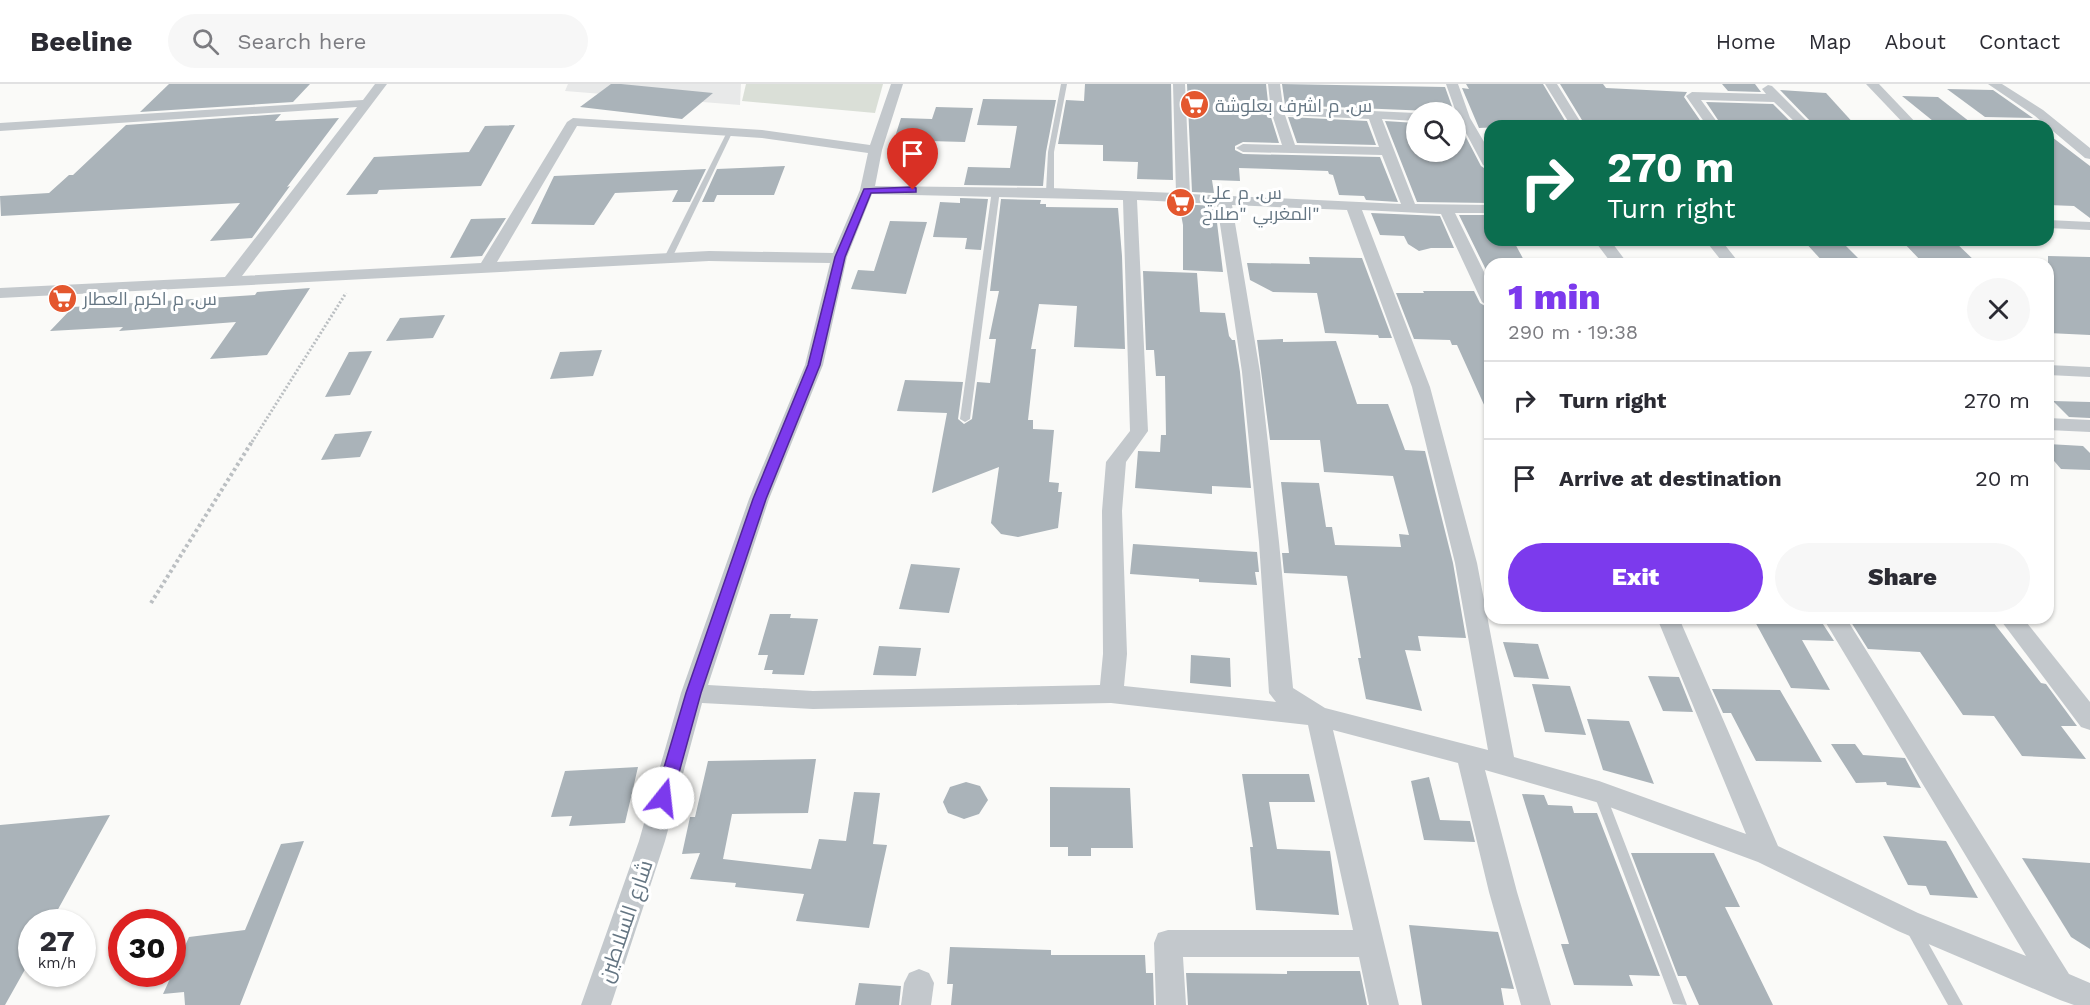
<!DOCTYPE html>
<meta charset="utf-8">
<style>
:root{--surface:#fff;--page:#f7f7f7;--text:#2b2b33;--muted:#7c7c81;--line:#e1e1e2;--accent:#7c3aed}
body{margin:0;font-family:"Work Sans",Cairo,sans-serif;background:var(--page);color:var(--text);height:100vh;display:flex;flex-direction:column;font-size:22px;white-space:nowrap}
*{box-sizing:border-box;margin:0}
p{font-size:20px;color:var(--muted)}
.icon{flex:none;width:33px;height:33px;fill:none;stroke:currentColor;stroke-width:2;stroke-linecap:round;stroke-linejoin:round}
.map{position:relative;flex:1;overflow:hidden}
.drawer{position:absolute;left:1484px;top:174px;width:570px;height:366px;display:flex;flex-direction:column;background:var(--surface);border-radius:18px;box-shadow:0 2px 4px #0004}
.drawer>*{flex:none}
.banner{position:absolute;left:1484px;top:36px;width:570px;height:126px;border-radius:18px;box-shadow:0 2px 4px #0004;background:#0b6e4f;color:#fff;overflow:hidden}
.tools{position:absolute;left:1406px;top:18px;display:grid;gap:12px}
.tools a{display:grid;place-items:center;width:60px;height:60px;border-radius:50%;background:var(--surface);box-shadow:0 2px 4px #0004;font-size:30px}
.speed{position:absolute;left:18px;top:825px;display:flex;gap:12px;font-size:30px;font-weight:700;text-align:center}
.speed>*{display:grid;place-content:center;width:78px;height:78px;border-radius:50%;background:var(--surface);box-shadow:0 2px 4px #0004;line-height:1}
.speed small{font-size:15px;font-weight:400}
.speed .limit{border:9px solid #d22;background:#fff;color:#111}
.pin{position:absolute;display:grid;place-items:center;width:51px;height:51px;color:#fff;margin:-62px -26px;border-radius:50% 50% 50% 0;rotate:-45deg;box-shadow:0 0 6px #0007}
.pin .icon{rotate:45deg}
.me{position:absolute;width:66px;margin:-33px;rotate:16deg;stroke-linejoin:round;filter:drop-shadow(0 0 4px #0008)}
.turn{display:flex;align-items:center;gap:21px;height:126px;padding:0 24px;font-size:27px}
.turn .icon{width:78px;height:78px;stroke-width:2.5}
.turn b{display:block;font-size:42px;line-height:51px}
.round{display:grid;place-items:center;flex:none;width:63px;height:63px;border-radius:32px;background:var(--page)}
.headline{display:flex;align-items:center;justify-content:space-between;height:102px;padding:0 24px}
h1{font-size:36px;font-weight:800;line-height:45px;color:var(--accent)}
.primary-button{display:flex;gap:12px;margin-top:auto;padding:12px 24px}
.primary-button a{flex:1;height:69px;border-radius:36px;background:var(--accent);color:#fff;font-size:24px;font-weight:800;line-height:69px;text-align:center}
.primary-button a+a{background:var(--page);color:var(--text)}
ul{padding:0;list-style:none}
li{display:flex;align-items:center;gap:18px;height:78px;padding:0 24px;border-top:2px solid var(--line)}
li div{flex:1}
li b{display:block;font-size:22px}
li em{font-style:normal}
header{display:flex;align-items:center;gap:36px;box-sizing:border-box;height:84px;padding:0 30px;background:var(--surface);border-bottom:2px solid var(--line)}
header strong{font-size:28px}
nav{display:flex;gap:33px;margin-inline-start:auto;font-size:21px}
.search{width:420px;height:54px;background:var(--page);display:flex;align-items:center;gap:15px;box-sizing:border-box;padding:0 21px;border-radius:33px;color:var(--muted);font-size:22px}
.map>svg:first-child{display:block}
</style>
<header>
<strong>Beeline</strong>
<div class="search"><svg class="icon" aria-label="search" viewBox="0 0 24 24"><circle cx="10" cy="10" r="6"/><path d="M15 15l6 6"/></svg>Search here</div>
<nav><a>Home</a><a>Map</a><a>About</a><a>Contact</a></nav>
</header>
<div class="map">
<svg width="2090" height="921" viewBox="0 0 2090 921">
<rect width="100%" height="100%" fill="#fafaf8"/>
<polygon fill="#e8e9e9" points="568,0 741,0 740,21 565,7"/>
<polygon fill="#dadfd7" points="746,0 883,0 875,29 742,17"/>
<g fill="#aab3b9">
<polygon points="169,0 310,0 293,18 140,28"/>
<polygon points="611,0 621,0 713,9 682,35 580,23"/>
<polygon points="1085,0 1171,0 1173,96 1137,95 1138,78 1103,77 1103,61 1058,60 1066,16 1084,17"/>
<polygon points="1187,0 1266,0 1269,27 1279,59 1243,58 1235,62 1235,66 1243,70 1380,73 1398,118 1366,116 1364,112 1339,111 1333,91 1329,90 1328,87 1239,84 1240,97 1212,96 1214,109 1192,108"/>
<polygon points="1282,0 1445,3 1454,28 1285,21"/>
<polygon points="1466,0 1543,0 1567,40 1522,40 1523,42 1479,44 1462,4 1469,5"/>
<polygon points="1560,0 1603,0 1606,4 1687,8 1684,13 1704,42 1585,41"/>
<polygon points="1722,0 1755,0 1761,8 1728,7"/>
<polygon points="1947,5 1993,6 2033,34 1985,33"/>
<polygon points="1780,6 1826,9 1856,42 1814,41"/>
<polygon points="1902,12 1938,13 1970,38 1933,37"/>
<polygon points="983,15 1056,16 1046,68 1043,102 964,101 968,83 1010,84 1017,42 977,41"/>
<polygon points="1706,18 1773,20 1793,40 1785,39 1788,42 1722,42"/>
<polygon points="936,23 973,24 965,58 894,56 901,34 932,35"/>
<polygon points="281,30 275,37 339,34 287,103 290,102 252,154 210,157 240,119 1,132 0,112 49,109 69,91 73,91 126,41"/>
<polygon points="1455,32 1481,82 1490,88 1490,119 1417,118 1385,37 1416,39 1416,68 1455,68"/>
<polygon points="1288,33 1367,37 1376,61 1297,59"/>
<polygon points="515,41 481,102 379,106 377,110 346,111 374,73 469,68 485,42"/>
<polygon points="2048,50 2090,82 2090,134 2074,122 2048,121"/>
<polygon points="785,82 774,111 717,111 714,118 702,118 717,85"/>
<polygon points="706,85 690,118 672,118 678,106 615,109 594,141 531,140 554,92"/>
<polygon points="960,114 988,115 981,166 965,165 967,154 933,153 940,118 960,119"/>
<polygon points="1001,115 1041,116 1040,120 1046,120 1046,123 1118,124 1122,172 1125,265 1074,263 1077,222 1039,220 1031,265 1036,265 1028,336 1033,336 1033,345 1054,346 1049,398 1059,399 1058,408 1062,408 1058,444 1018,453 1001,450 991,439 999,383 932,409 947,329 897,327 905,296 963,298 958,335 964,340 972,335 977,298 990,299 996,255 989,255 999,207 990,207"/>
<polygon points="1179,120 1215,122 1223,188 1183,186 1183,141"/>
<polygon points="1371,129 1440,132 1454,164 1431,164 1419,167 1408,160 1404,152 1380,151"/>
<polygon points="1459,131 1490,131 1490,156 1513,156 1526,180 1490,180 1490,194"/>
<polygon points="506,134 482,172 450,174 471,135"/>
<polygon points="890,137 927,138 906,210 851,205 858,186 874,187"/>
<polygon points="1803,156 1840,156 1864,180 1825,180"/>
<polygon points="1901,156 1953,156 1978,180 1924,180"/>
<polygon points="2048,172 2090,173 2090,251 2048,249"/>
<polygon points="1309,173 1362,174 1392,254 1379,254 1378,251 1325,249 1317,209 1273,208 1250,196 1247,179 1310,180"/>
<polygon points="1143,187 1197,189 1200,228 1225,229 1229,252 1232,256 1235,256 1240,288 1251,404 1212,402 1212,410 1135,404 1138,367 1160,368 1161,351 1166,351 1165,292 1156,292 1154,266 1146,266"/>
<polygon points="310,204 267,271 210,275 236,238 119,247 123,243 50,247 73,223 255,211 257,208"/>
<polygon points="1423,207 1474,207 1480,219 1490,225 1490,334 1457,261 1452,261 1450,256 1414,255 1396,209 1424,209"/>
<polygon points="445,231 433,254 386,257 400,234"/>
<polygon points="1283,255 1283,258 1336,257 1357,320 1388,320 1405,366 1425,367 1453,479 1466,554 1418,552 1421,567 1405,566 1422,627 1366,615 1358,574 1361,574 1347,492 1284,489 1282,469 1289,469 1281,398 1319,399 1326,443 1332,443 1335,461 1401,463 1399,450 1409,451 1393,392 1324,388 1320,356 1270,356 1257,256"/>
<polygon points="602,266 593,292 550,295 560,268"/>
<polygon points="372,267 350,311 325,313 349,268"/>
<polygon points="2053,317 2090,318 2090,334 2069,333"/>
<polygon points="372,347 360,373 321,376 335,350"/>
<polygon points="2048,360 2083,362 2090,369 2090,386 2061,385 2048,370"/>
<polygon points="1133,460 1257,468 1259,488 1255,488 1257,501 1199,498 1199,495 1130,490"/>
<polygon points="911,480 960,484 949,529 899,525"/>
<polygon points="770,530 791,530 790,534 818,535 804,591 772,590 773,586 764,586 768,571 758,571"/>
<polygon points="1753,534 1819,534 1834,557 1802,556 1830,606 1791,604"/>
<polygon points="1869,534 1993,538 2041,599 2046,600 2077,642 2061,642 2086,675 2022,672 1994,632 1963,631 1920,568 1868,565 1851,538 1872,539"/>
<polygon points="1503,558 1538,560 1549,595 1514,593"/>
<polygon points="879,562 921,564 916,592 873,591"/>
<polygon points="1191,571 1230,574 1231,603 1190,599"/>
<polygon points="1648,592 1679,593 1693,628 1663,627"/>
<polygon points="1532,600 1570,602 1586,651 1545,648"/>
<polygon points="1712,605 1780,606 1822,678 1756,677 1731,629 1723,629"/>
<polygon points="1587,635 1629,637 1654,700 1603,686"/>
<polygon points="1831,660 1855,660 1863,671 1905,674 1921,704 1887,701 1886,698 1856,699"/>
<polygon points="816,675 808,729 732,730 723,775 811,785 819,755 846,757 854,708 880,709 873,760 887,761 869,844 796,837 804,810 735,803 736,799 690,795 700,769 682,770 690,733 695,733 708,677"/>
<polygon points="638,683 625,739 569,742 572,732 551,733 565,687"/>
<polygon points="1242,690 1309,690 1315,718 1269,718 1277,765 1330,767 1339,831 1256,826 1250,763 1253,763"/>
<polygon points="1429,693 1440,736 1470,737 1475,758 1424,756 1411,697"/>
<polygon points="966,698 980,702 988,716 979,730 964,735 948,729 943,718 950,703"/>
<polygon points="1050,703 1130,704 1133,764 1091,764 1091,772 1068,772 1068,763 1050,763"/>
<polygon points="1522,710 1544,711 1548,721 1572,722 1574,729 1597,729 1660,892 1629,891 1633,902 1574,901 1561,860 1569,860"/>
<polygon points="110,731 51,838 32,838 32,873 5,921 0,921 0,741"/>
<polygon points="1883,752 1946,757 1978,814 1930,811 1926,802 1908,801"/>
<polygon points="304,757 240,921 185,921 184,908 163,910 189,853 245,846 281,760"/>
<polygon points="1631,769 1714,769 1740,823 1725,823 1773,921 1699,921 1686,892 1678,892"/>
<polygon points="2022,774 2090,779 2090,865 2071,853"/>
<polygon points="1409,841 1498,848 1514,905 1501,904 1504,921 1422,921"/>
<polygon points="950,863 1051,866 1051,871 1145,871 1146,889 1153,889 1154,921 951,921 953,900 947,900"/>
<polygon points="1287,887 1360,887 1367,921 1188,921 1186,889 1287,890"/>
<polygon points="859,899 901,902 899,921 855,921"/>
</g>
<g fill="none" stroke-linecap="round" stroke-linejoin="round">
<polyline stroke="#bbbfc2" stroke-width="3" stroke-dasharray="2 2" stroke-linecap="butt" points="252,358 346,209"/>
<polyline stroke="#bbbfc2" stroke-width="4" stroke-dasharray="3 3" stroke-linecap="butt" points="151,519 253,356"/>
<g fill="#c3c8cc" fill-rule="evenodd">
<polygon points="1061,0 1067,0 1054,68 1054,108 1050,110 1046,108 1048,68"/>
<polygon points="728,46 733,47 672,174 671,176 665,176 664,174"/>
<polygon points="996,104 1000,106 970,335 965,338 960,335 992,106"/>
<polygon points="1599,703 1604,704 1605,708 1687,921 1673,920 1593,708 1594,704"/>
<polygon points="1913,839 1918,841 1963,921 1948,921 1906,846 1908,841"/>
</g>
<g fill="#c3c8cc" fill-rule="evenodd">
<path d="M375,0H387L242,192L481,179L567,38L573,34L762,46L870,61L891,0H903L882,66L875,102L1050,104L1176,109L1173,0H1185L1190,110L1401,120L1382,71L1243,68L1236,64L1243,60L1282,61L1271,27L1268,0H1280L1283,23L1416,29V37L1382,35L1415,120L1490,121V129H1455L1490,200V223L1482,218L1441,130L1362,126L1430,303L1477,479L1514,673L1599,697L1746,750L1657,534H1679L1778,762L1918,829L2026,872L1823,534H1846L2069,890L2090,899V921H2074L2060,916L1898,847L1758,778L1596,718L1485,686L1517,808L1551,921H1521L1489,808L1458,679L1333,646L1399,921H1369L1359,873H1183L1186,921H1156L1154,859L1158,849L1168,846H1353L1308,641L1111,619L813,625L702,619L665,757L611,921H581L639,757L681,609L749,415L805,281L830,179L709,177L0,214V204L225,193L357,23L0,47V39L363,16ZM1285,31L1369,35L1379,63L1295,61ZM577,42L762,54L868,69L860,106L833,169L709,167L497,178ZM872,110L1123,116L1130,347L1106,378L1102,427L1103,570L1100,601L813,607L708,601L769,415L823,281L847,173ZM1137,116L1217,120L1242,288L1259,458L1269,609L1276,618L1124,602L1127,570L1122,427L1126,378L1148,347ZM1232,121L1347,126L1412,303L1455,479L1488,666L1325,624L1293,604L1279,458L1260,288Z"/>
<polygon points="1446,0 1458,0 1470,34 1490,68 1490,85 1483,81 1458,34"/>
<polygon points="1545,0 1557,0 1583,42 1571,42"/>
<polygon points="1866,0 1879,0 1919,42 1906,42"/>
<polygon points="1988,0 2002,0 2043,26 2090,64 2090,75 2085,74 2035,32"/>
<polygon points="1768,1 1772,2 1812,42 1799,42 1774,18 1701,16 1720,42 1707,42 1686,12 1692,8 1766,10 1762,5"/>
<polygon points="2048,136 2090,138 2090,146 2048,144"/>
<polygon points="1594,156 1610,156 1628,180 1612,180"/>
<polygon points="1705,156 1721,156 1740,180 1724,180"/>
<polygon points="2048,281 2090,283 2090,293 2048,291"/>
<polygon points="2048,334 2090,336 2090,348 2048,346"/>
<polygon points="1999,534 2023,534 2090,618 2090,646 2081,643"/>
<polygon points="919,885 929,889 934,899 931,921 901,921 904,899 909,889"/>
</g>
</g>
<polygon fill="#7c3aed" stroke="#51269a" stroke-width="1.5" points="913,103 916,104 916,108 871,109 845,173 820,281 766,415 701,609 672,714 669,719 663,721 657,719 655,714 686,609 753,415 808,281 835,173 864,105"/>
<defs>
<symbol id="supermarket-disc" viewBox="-11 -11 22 22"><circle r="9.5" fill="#e4572e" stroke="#fff"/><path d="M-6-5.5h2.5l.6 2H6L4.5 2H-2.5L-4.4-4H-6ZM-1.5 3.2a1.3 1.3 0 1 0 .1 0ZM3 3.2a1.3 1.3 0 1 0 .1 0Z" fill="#fff"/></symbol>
</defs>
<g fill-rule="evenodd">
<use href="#supermarket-disc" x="1178" y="4" width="33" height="33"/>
<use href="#supermarket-disc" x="1164" y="102" width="33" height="33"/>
<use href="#supermarket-disc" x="46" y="198" width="33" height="33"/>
</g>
<g text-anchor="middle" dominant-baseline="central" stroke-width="6" stroke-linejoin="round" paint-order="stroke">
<g font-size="18" fill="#657683" stroke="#fff" text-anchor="start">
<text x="1215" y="21">س. م اشرف بعلوشة</text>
<text x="1202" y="108">س. م علي<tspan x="1202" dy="21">المغربي "صلاح"</tspan></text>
<text x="83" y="214">س. م اكرم العطار</text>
</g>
<g font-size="21" fill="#657683" stroke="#fff">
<text transform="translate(625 837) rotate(-71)">شارع السلاطين</text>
</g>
</g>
</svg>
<div class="tools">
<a><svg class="icon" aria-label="search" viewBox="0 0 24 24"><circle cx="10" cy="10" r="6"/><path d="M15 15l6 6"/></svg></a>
</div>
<div class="speed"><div>27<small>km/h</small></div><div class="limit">30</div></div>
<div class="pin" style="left:913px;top:106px;background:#d93025"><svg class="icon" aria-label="arrive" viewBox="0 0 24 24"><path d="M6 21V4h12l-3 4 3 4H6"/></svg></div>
<svg class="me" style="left:663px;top:714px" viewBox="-20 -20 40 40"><circle r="19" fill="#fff"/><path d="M0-13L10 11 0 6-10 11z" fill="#7c3aed"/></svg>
<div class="banner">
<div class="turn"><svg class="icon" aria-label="right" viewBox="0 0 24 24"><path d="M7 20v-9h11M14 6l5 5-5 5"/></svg><div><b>270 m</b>Turn right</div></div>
</div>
<section class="drawer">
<div class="headline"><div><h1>1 min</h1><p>290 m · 19:38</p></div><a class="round"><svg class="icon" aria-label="close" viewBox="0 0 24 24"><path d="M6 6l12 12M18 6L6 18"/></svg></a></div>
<ul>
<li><svg class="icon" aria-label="right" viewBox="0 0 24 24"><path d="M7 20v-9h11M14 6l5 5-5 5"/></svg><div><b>Turn right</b></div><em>270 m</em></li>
<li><svg class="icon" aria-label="arrive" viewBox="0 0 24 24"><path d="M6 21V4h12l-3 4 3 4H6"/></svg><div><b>Arrive at destination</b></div><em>20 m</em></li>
</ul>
<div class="primary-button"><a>Exit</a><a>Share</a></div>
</section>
</div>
